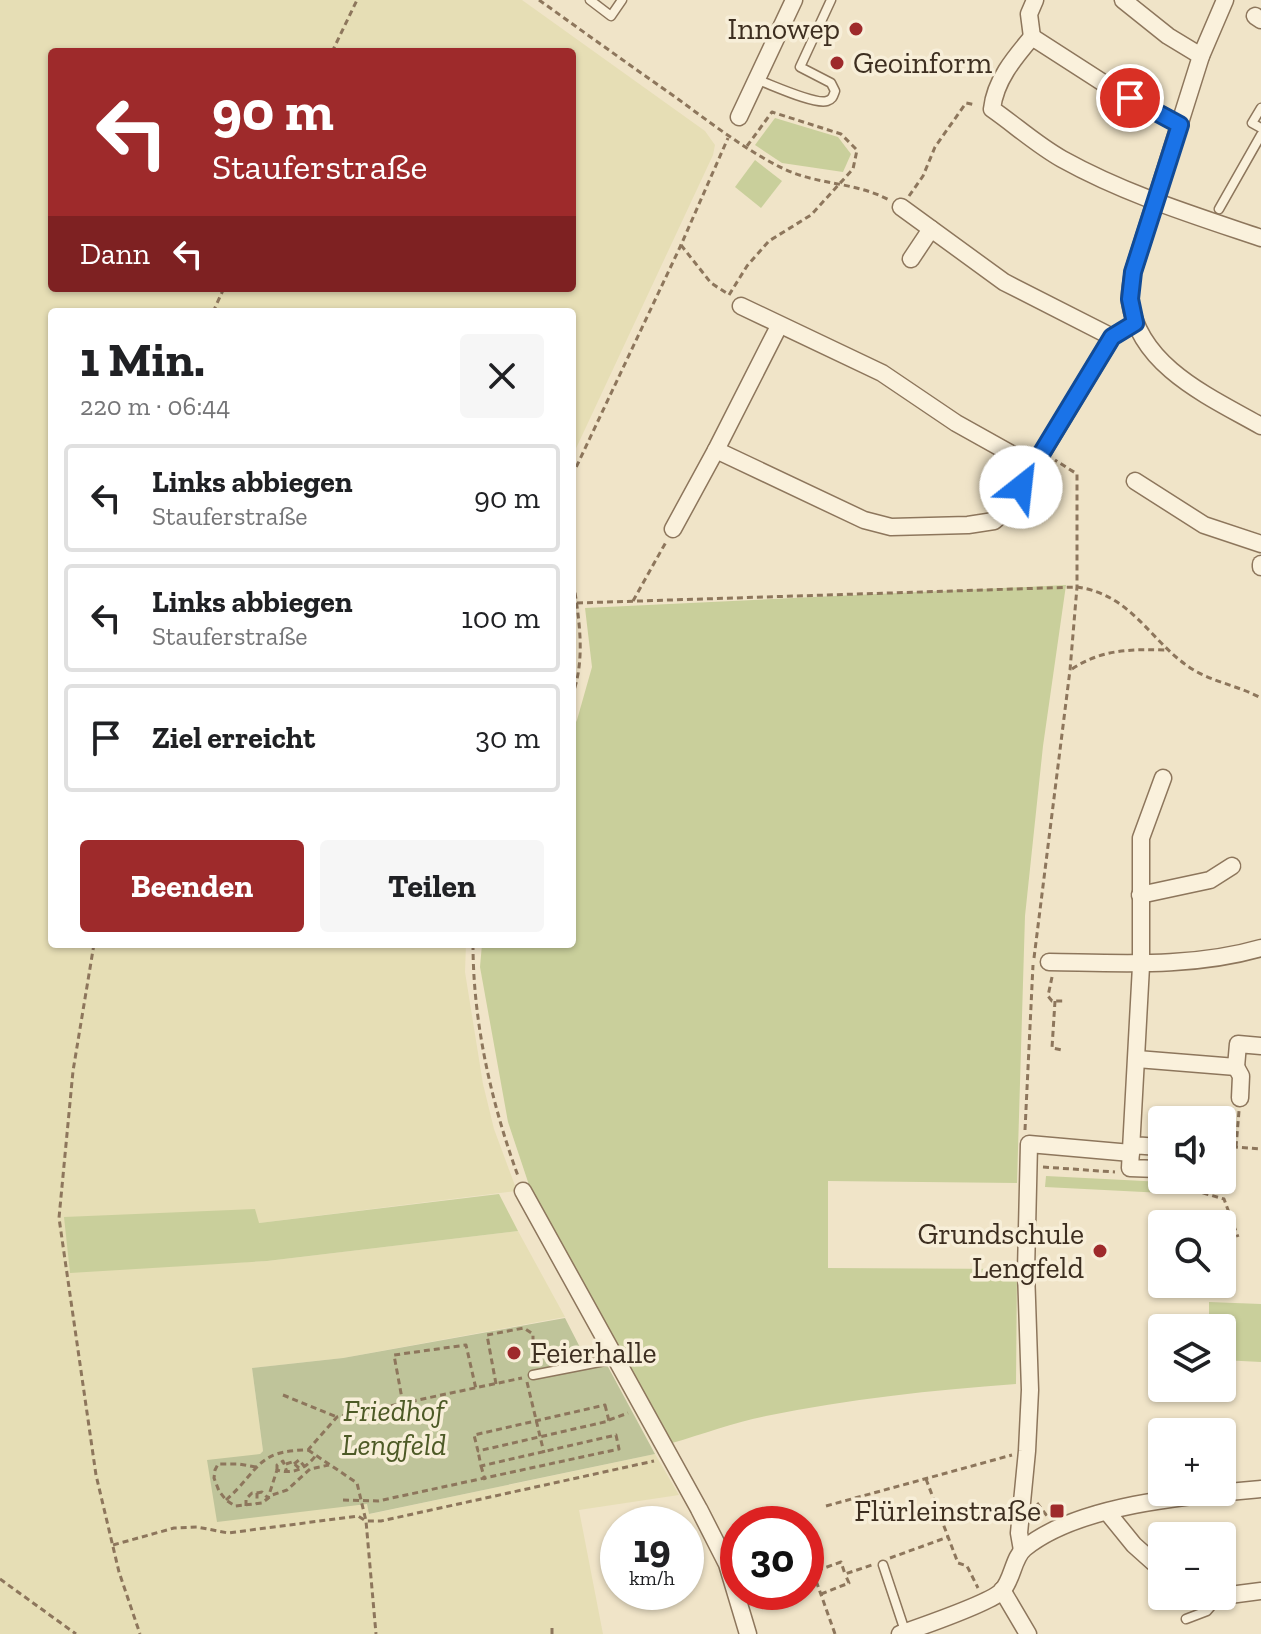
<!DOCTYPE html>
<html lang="de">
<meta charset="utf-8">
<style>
:root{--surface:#fff;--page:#f6f6f6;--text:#202124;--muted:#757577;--line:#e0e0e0;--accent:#9e2a2b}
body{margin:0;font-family:"Zilla Slab",serif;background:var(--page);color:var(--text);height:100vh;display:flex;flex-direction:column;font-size:30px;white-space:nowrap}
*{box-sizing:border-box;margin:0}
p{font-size:26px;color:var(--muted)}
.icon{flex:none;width:44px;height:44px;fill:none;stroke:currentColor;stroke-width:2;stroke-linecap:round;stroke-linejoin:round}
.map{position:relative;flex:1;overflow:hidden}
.sheet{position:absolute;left:48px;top:308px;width:528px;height:640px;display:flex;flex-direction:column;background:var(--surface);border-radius:8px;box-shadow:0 2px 6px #0004}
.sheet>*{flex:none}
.banner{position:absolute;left:48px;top:48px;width:528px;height:244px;border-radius:8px;box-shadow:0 2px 6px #0004;background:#9e2a2b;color:#fff;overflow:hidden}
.controls{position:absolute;left:1148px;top:1106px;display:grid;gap:16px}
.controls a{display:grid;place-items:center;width:88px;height:88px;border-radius:8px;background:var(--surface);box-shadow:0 2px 6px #0004;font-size:40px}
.speed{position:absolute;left:600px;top:1506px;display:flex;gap:16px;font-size:40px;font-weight:700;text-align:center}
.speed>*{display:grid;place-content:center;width:104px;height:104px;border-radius:50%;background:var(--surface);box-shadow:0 2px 6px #0004;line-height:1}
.speed small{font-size:20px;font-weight:400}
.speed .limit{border:12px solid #d22;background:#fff;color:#111}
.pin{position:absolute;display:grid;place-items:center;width:68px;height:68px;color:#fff;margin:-34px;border:4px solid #fff;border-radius:50%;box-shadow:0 2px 8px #0007}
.me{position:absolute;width:88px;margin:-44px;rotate:29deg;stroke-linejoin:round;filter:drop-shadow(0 0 6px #0008)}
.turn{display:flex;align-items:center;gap:28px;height:168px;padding:0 32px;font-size:36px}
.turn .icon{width:104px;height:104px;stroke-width:2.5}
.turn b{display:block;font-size:56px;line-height:68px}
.then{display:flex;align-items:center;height:76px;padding:0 32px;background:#0003;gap:16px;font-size:30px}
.round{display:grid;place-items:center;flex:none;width:84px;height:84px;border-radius:8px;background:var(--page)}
.overview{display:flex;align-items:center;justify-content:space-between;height:136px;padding:0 32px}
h1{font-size:48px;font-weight:800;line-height:60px}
.button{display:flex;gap:16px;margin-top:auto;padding:16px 32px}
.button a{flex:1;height:92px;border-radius:8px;background:var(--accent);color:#fff;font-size:32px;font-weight:800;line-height:92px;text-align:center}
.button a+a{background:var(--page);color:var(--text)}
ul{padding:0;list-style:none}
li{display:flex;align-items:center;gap:24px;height:108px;margin:0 16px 12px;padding:0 16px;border:4px solid var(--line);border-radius:8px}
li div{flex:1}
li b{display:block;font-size:30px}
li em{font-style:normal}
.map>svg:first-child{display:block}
</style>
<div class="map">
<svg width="1261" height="1634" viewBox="0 0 1261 1634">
<rect width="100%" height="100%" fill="#f0e4c8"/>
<path fill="#e6deb5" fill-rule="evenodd" d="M0,0H522L705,131L715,145L713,155L572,457V312H52V944H466L465,972L483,1084L494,1129L517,1191L259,1223L65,1217L70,1272L267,1261L518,1231L565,1317L343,1358L252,1368L263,1451L260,1454L367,1504L370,1514L655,1454L679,1495L579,1510L603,1634H0ZM52,52H572V288H52Z"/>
<g fill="#c9cf9b">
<polygon points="775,118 838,137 851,154 843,172 782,163 755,145"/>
<polygon points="755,160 782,181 761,208 735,187"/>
<path d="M1066,585L1043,746L1025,916L1017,1183L828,1181V1268L1017,1269L1016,1384C932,1390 849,1399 766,1416C735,1422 703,1434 672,1443L531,1191L508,1122L480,967L482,944H572V730L577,720L592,667L585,608Z"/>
<polygon points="1046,1176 1183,1183 1183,1194 1045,1187"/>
<polygon points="499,1194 518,1231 267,1261 70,1273 64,1217 255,1209 259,1223"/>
<polygon points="1209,1302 1261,1304 1261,1362 1222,1360 1222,1328 1209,1328"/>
</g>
<polygon fill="#bfc49a" points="565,1318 590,1367 607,1365 655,1454 369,1514 367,1504 217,1522 207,1460 260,1454 263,1451 252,1368 343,1358"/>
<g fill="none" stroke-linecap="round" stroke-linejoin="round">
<defs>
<g id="lane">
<polyline points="590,0 611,16 622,0"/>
<path d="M758,80C772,85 815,105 827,101C833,99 833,96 835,91L831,83L800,67L831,0"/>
<polyline points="1261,108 1252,123 1261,128"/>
<polyline points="1219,209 1261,135"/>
<polyline points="533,1375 615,1359"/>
<polyline points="883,1565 905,1631"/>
<polyline points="1186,1619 1207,1611 1220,1596"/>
</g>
<g id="street">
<polyline points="1123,0 1168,36 1201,56"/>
<path d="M1225,0L1201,56L1133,272C1132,281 1129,293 1130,302C1140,367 1210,397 1261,426"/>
<polyline points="1255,16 1261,20"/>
<polyline points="1032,37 1029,14 1035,0"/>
<polyline points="739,117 794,0"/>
<path d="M1180,125L1105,84L1032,37C1014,58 995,81 992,109C1015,125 1037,145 1062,159C1125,194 1193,215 1261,238"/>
<polyline points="901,207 1004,282 1112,337"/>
<polyline points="911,259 931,229"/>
<polyline points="741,306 882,373 956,423 1033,466"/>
<polyline points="716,450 864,520 891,527 968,525 994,521 1009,508 1112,337 1135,323"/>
<polyline points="1135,481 1204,525 1261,544"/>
<polyline points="673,529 716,450 779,326"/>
<polyline points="1261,564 1261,567"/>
<polyline points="1140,895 1210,880 1232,866"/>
<path d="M1049,962C1120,963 1192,968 1261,948"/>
<polyline points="1137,1059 1236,1067 1238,1044 1261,1046"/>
<polyline points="1236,1067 1241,1076 1240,1098"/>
<polyline points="1132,1145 1159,1147 1158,1169 1130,1168 1141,966 1141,838 1163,778"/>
<polyline points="523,1191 699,1509 727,1564 748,1634"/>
<polyline points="1108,1513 1134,1545 1162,1570"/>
<polyline points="1022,1550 1019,1533 1027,1451 1030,1390 1026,1271 1029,1144 1131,1153"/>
<polyline points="1002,1590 1028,1634"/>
<polyline points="1222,1596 1261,1591"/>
<path d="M900,1634C920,1627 990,1603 1002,1591C1013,1579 1013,1557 1025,1548C1079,1504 1193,1495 1261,1489"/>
</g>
</defs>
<use href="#lane" stroke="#8d765c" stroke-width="11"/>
<use href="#street" stroke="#8d765c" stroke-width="19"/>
<g stroke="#8d765c" stroke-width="3" stroke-dasharray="6 4" stroke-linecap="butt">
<path d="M539,0C585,33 631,66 678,99C712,124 747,151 784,169C818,185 856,182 889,200"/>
<polyline points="332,52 357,0"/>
<polyline points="909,196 923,176 935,147 966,103 976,105"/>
<polyline points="681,245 711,283 728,294"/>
<polyline points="729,295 747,266 769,241 811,215 853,169 857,150 841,134 772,112 747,146"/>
<polyline points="213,312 224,288"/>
<polyline points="572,476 681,245 728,138"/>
<path d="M572,573C578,613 587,657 572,696"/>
<polyline points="633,601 666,542"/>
<path d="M577,603L1077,587C1133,595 1150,642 1192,669C1213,682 1239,686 1261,698"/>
<path d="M1072,669C1102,649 1132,649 1167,650"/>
<polyline points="94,944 73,1071 59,1218 96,1475 119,1572 140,1634"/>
<path d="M473,944C473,1022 491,1102 518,1176"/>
<polyline points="1034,958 1070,670 1077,587 1077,474 1055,460"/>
<polyline points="1052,977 1048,996 1052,1001 1066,1001"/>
<polyline points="1055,1001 1052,1048 1062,1050"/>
<polyline points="1025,1130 1033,965"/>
<polyline points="1222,1146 1261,1149"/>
<polyline points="1236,1147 1239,1111"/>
<polyline points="1043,1167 1115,1172"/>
<polyline points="1193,1180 1193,1190 1224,1199 1238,1237"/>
<polyline points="1040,1272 1077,1274"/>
<polyline points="527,1382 544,1453"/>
<polyline points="496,1384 487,1335 524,1328 533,1334 533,1363"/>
<polyline points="283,1395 337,1417"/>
<polyline points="403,1404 394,1355 466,1345 476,1389"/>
<polygon points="605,1405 609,1421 478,1451 474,1435"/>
<polyline points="609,1420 628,1413"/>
<polyline points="308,1450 357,1483 366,1521 381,1521 654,1461"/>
<polyline points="286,1464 292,1462 299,1468"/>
<polyline points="294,1464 299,1460 305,1467"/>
<polyline points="481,1466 485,1480"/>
<polyline points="256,1467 239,1464 218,1464 215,1470 214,1478 219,1491 226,1500 235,1506 262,1503 272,1495 287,1490 310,1469 329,1465"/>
<polyline points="277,1470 277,1465 283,1461 287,1472"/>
<polyline points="926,1479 958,1563 967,1566 978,1588"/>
<path d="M257,1493L262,1492L268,1498L277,1470C293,1475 307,1468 316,1455"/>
<path d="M226,1500C260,1470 256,1450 308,1450L337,1417L522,1378"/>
<polyline points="343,1500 378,1501 619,1449 616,1435 481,1466 478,1451"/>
<polyline points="1037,1503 1047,1516"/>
<polyline points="246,1506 246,1499 252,1493 257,1493 257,1504"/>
<polyline points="826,1506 1012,1455"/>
<polyline points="113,1545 174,1528 197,1527 228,1533 358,1516 366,1521 376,1634"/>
<polyline points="890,1558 948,1537"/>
<polyline points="0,1579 76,1634"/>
<polyline points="821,1594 849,1583 845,1574"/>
<polyline points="552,1634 552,1627"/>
<polyline points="835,1634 813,1572 841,1562 845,1574 872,1565"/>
</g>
<use href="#lane" stroke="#faf1dc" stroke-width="8"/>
<use href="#street" stroke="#faf1dc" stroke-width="16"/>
</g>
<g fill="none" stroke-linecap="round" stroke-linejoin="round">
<defs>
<polyline id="route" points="1021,487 1112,337 1135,323 1130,299 1133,272 1180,125 1130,98"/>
</defs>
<use href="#route" stroke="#114b97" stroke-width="20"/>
<use href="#route" stroke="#1a73e8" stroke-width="14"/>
</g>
<g fill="#9e2a2b" stroke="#f7eed8" stroke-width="3">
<circle cx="856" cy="29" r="8"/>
<circle cx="837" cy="63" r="8"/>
<circle cx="1100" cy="1251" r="8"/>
<circle cx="514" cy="1353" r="8"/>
<rect x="1049" y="1503" width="16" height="16" rx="4"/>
</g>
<g text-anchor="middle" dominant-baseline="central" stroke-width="7" stroke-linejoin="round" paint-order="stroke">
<g font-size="30" fill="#3d2e20" stroke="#f7eed8" text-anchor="end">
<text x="840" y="29">Innowep</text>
<text x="853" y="63" text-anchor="start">Geoinform</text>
<text x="1084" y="1234">Grundschule<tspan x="1084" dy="34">Lengfeld</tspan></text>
<text x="530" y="1353" text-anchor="start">Feierhalle</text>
<text x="1041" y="1511">Flürleinstraße</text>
</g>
<g font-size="30" font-style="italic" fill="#4d5a26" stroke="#f7eed8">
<text x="394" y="1411">Friedhof<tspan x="394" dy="34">Lengfeld</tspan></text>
</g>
</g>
</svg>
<div class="controls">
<a><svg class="icon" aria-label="sound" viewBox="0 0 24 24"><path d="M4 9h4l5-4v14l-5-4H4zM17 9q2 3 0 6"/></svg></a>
<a><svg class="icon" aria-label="search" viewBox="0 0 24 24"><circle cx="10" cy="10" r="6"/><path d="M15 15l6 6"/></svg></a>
<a><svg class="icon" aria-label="layers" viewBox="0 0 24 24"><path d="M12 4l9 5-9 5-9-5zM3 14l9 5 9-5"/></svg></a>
<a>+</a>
<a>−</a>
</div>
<div class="speed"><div>19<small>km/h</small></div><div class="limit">30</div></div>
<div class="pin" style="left:1130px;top:98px;background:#d93025"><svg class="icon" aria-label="arrive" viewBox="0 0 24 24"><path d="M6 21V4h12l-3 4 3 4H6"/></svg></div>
<svg class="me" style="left:1021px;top:487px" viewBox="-20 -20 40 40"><circle r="19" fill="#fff"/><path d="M0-13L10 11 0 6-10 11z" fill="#1a73e8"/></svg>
<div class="banner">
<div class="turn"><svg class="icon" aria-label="left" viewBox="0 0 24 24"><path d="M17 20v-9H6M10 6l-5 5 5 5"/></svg><div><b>90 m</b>Stauferstraße</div></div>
<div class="then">Dann<svg class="icon" aria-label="left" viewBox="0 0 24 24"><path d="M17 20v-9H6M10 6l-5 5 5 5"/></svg></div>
</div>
<section class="sheet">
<div class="overview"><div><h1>1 Min.</h1><p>220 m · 06:44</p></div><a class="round"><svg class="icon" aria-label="close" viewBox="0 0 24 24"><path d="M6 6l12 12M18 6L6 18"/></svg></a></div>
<ul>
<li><svg class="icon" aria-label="left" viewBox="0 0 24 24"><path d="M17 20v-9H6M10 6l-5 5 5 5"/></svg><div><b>Links abbiegen</b><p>Stauferstraße</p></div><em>90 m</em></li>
<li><svg class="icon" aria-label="left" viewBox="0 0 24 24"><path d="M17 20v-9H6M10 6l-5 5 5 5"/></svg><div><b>Links abbiegen</b><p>Stauferstraße</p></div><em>100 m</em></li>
<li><svg class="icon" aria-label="arrive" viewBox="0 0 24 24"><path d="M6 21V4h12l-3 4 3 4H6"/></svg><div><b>Ziel erreicht</b></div><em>30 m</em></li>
</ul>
<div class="button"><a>Beenden</a><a>Teilen</a></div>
</section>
</div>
